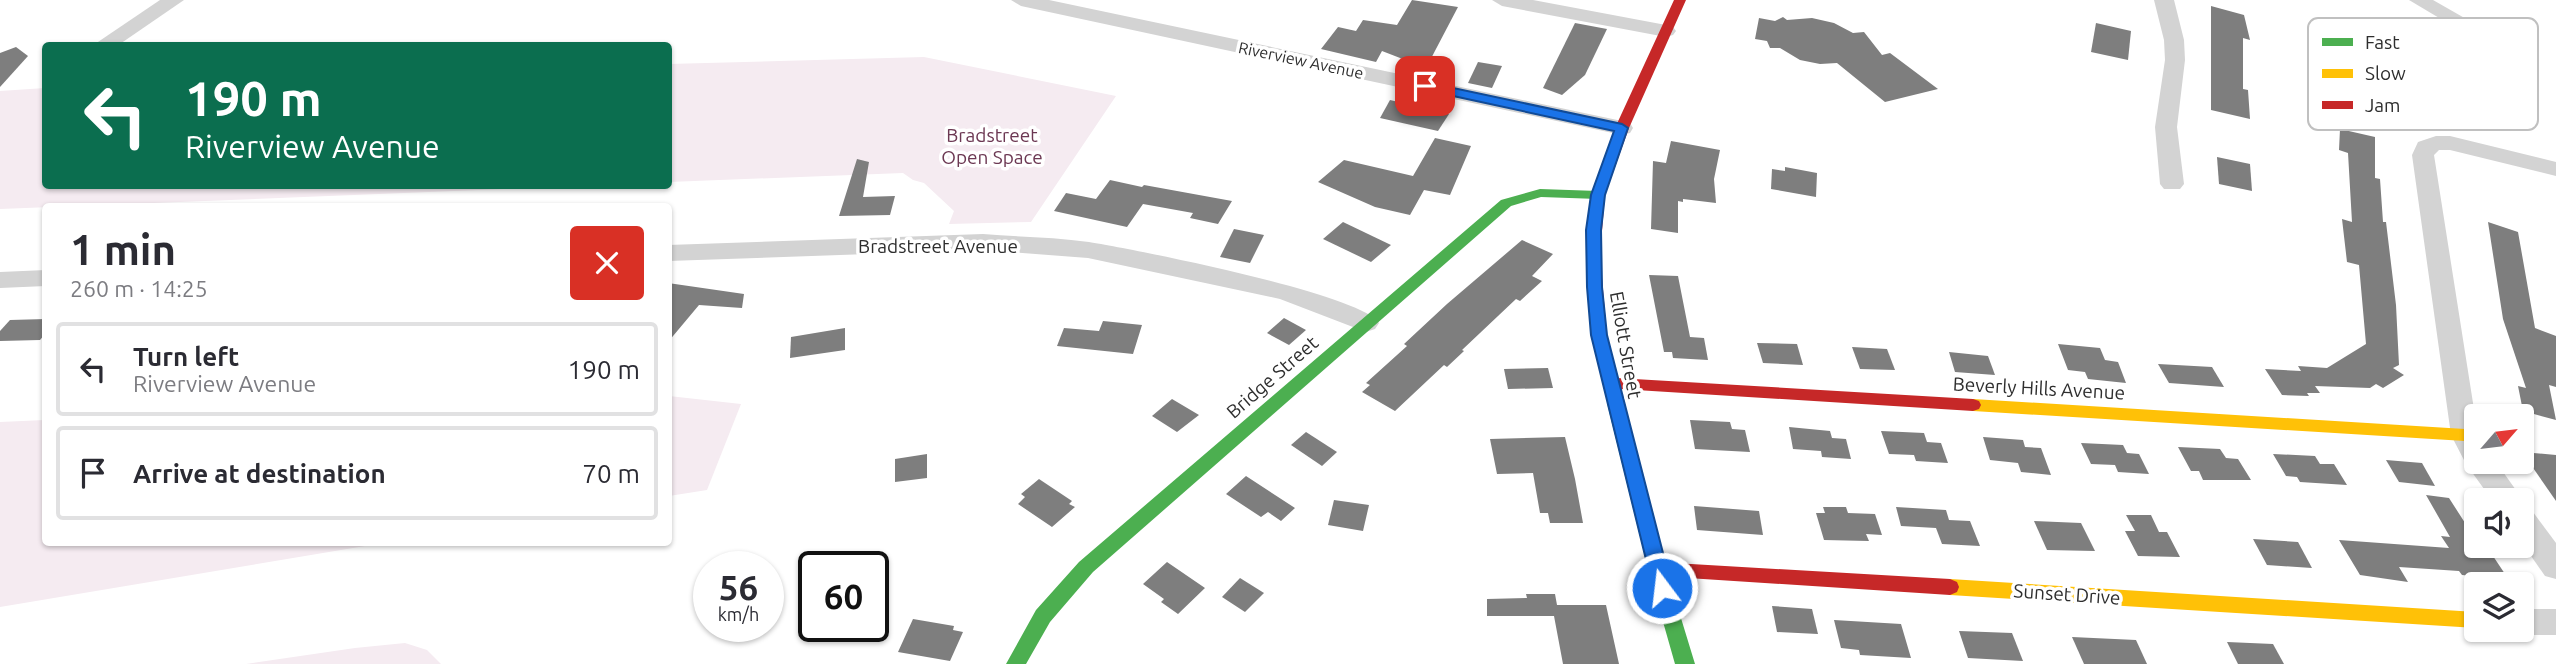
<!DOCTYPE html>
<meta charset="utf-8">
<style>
:root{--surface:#fff;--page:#f7f7f7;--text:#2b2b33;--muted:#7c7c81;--line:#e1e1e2}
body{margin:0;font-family:Ubuntu,sans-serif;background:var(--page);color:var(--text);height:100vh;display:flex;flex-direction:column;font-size:26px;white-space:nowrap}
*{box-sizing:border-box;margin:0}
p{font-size:23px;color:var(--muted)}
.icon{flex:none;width:38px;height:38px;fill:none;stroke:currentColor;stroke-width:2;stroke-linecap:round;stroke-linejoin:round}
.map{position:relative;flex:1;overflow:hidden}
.sheet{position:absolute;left:42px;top:203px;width:630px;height:343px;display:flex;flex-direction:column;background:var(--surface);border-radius:7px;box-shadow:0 2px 5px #0004}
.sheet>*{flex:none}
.guide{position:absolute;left:42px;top:42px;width:630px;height:147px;border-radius:7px;box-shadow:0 2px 5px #0004;background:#0b6e4f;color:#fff;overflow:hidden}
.needle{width:46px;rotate:62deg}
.fabs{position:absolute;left:2464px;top:404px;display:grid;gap:14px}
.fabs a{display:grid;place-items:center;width:70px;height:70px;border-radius:7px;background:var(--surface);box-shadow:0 2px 5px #0004;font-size:35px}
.speed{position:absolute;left:693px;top:551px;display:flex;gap:14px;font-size:35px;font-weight:700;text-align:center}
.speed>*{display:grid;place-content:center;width:91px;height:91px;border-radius:50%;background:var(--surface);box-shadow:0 2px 5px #0004;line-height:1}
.speed small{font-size:18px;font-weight:400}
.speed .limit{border:4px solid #111;border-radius:10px;background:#fff;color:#111}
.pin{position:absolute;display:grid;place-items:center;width:60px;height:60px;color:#fff;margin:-30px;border-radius:14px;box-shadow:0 4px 10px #0006}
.me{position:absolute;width:77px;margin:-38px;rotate:345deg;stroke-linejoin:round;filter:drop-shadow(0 0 5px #0008)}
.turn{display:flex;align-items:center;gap:24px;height:147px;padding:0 28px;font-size:32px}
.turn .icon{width:91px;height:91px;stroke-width:2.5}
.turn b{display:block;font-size:49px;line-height:60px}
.round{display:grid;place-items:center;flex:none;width:74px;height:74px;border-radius:7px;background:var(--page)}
.summary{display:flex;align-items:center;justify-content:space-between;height:119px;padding:0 28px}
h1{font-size:42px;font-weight:600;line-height:52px}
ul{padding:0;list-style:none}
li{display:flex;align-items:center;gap:21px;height:94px;margin:0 14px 10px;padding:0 14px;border:4px solid var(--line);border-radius:7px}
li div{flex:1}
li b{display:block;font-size:26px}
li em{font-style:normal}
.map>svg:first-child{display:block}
</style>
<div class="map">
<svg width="2556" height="664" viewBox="0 0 2556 664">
<rect width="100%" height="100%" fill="#fff"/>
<g fill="#f5ebf1">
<polygon points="924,57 1116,96 1031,222 949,224 954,211 924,183 913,180 903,173 669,182 668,64"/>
<polygon points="45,88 46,186 582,186 0,209 0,91"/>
<polygon points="669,396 741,404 707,490 669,496"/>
<polygon points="45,420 46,542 383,543 0,607 0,422"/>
<polygon points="405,643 427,650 441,664 246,664 355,648"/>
</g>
<g fill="#7e7e7e">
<polygon points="1412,0 1458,7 1426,68 1382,51 1376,62 1321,49 1338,27 1356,31 1363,20 1397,25"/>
<polygon points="2211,6 2244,15 2250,40 2243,38 2243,89 2248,90 2250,119 2211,110"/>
<polygon points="1783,17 1787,20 1812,18 1834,23 1853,33 1864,32 1882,55 1890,53 1938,89 1885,102 1837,63 1820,64 1800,60 1780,48 1770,48 1767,41 1755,39 1759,18 1775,21"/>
<polygon points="1575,23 1607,29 1585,75 1562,95 1543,88"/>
<polygon points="2096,23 2131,31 2128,60 2091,52"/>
<polygon points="16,47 28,56 0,87 0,53"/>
<polygon points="1478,62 1502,66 1492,88 1468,83"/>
<polygon points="1390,100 1449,114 1438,131 1380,118"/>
<polygon points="2340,129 2375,137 2375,178 2380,179 2383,222 2386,222 2396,305 2399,365 2393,368 2404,375 2383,388 2376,384 2370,388 2315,386 2320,393 2307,393 2309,396 2282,395 2265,369 2301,371 2298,366 2327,368 2366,344 2359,265 2347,262 2342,219 2352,222 2348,153 2339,150"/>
<polygon points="1435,138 1471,146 1450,195 1424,190 1410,215 1375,207 1318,182 1344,160 1413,176"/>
<polygon points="1671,141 1720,150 1714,179 1716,203 1683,199 1683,202 1678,201 1678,233 1651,229 1653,161 1666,163"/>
<polygon points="2217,157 2250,164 2252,191 2219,184"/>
<polygon points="857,159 869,162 863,197 895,196 890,215 839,216"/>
<polygon points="1785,167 1817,173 1816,197 1771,189 1772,169 1785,171"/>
<polygon points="1110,180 1142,187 1144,185 1232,201 1218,224 1190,218 1193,213 1143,204 1127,227 1054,211 1066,193 1096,199"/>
<polygon points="1343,222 1391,245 1371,262 1323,239"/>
<polygon points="2488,222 2518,232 2535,328 2556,336 2556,387 2549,385 2556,420 2523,411 2518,386 2526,388 2503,319"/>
<polygon points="1234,229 1264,235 1250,263 1220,257"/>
<polygon points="1522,240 1553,254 1532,276 1542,281 1520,301 1516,299 1462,350 1464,351 1447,367 1444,365 1395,411 1362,392 1370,385 1366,383 1407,346 1404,344 1447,304"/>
<polygon points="1649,275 1678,276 1690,337 1704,338 1708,360 1673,358 1672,352 1664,352"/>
<polygon points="668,283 744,294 742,308 699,305 668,342"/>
<polygon points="1284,318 1306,330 1289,345 1267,333"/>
<polygon points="46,319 46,333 40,340 0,341 0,331 10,320"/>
<polygon points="1103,321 1142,325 1133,354 1057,346 1064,328 1099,331"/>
<polygon points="845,328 845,350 790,358 791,337"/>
<polygon points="1757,343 1797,344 1803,365 1763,363"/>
<polygon points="2058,344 2100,348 2105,360 2118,362 2126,383 2088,379 2085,372 2068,370"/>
<polygon points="1852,347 1887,349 1895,370 1860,369"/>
<polygon points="1949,352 1988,356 1995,375 1955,372"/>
<polygon points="2158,364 2212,367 2224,387 2169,383"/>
<polygon points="1548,368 1553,388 1508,389 1504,369"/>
<polygon points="1172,399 1199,415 1177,432 1152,416"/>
<polygon points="1690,420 1730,422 1732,429 1745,430 1750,452 1695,449"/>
<polygon points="1789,427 1830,431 1832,438 1846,439 1851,459 1822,457 1821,451 1793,449"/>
<polygon points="1881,431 1924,433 1927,442 1941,443 1948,463 1916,461 1914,455 1889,454"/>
<polygon points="1306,432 1337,452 1322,466 1291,445"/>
<polygon points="1565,437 1575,479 1583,523 1550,523 1548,513 1540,513 1533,473 1497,474 1490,439"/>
<polygon points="1983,437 2023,440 2025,447 2041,448 2051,475 2021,472 2018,463 1990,460"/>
<polygon points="2081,443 2123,445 2127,453 2139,454 2149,474 2118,472 2115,465 2091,464"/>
<polygon points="2178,447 2220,449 2226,458 2238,459 2251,480 2203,480 2199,471 2191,471"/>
<polygon points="2522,452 2556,455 2556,501"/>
<polygon points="927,454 927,478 895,482 895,459"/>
<polygon points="2273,454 2315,456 2320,464 2334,464 2347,485 2300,482 2297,477 2286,476"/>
<polygon points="2386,460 2422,463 2435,486 2399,482"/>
<polygon points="1246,476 1295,508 1281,521 1268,512 1261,517 1226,494"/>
<polygon points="1039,479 1072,501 1069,504 1075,507 1052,527 1018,504 1025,497 1021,494"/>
<polygon points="2426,495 2449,498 2476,540 2476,546 2480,546 2486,555 2493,556 2509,580 2462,575 2459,571 2399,567 2408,582 2360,575 2339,540 2449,548 2441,536 2450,537"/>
<polygon points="1334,500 1369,505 1363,531 1328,525"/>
<polygon points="1694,506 1759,511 1763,535 1697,530"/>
<polygon points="1823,507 1846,507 1848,513 1875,514 1882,535 1866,534 1869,541 1824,540 1816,513 1825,513"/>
<polygon points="1896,507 1946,510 1949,520 1970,521 1980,546 1942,544 1936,528 1901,526"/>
<polygon points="2126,515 2151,515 2159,532 2167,532 2180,557 2138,556 2125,531 2135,531"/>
<polygon points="2034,521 2081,523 2095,551 2047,550"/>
<polygon points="2253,539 2298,542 2312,568 2267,565"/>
<polygon points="1167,562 1205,588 1178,614 1161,602 1164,599 1143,584"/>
<polygon points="1240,578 1264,593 1245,612 1222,597"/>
<polygon points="1526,594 1555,594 1557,605 1606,605 1619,664 1563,664 1554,616 1487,616 1487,599 1527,598"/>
<polygon points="1772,606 1812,609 1818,634 1777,632"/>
<polygon points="913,619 954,626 953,630 963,632 950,661 898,652"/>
<polygon points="1834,620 1901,624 1911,658 1860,655 1859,650 1841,648"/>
<polygon points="1959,631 2012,633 2023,661 1968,658"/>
<polygon points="2072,637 2136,640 2147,664 2084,664"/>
<polygon points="2227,642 2273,644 2284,664 2238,664"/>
</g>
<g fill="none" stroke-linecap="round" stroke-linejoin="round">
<g fill="#d3d3d3" fill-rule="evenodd">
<polygon points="160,0 184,0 117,46 92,46"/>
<polygon points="1011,0 1049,0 1622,121 1630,123 1633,128 1630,133 1622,135 1021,6"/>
<polygon points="1492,0 1533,0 1666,25 1673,27 1676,31 1673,35 1666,37 1502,6"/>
<polygon points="2154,0 2174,0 2184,40 2185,60 2177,127 2184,184 2180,189 2164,189 2160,184 2155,127 2165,60 2164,40"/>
<polygon points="2409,0 2433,0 2517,48 2520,52 2517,56 2503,56"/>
<polygon points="2436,136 2450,136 2556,162 2556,176 2450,150 2439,150 2434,155 2476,422 2476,462 2496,462 2523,500 2522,502 2492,500 2466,464 2451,435 2412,155 2418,142"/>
<path d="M983,234C1018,237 1055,237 1089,242C1133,249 1361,294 1379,323L1375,329L1366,332L1280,299L1088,258L983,250L668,261V245Z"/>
<polygon points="46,270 46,286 0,288 0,272"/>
<polygon points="2522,508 2533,512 2556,543 2556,579 2545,576 2522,543"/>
<polygon points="2522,609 2556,609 2556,635 2522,635 2511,631 2522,630"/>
</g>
<g fill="#4caf50" fill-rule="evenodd">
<polygon points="1540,189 1598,191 1605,195 1598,199 1541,197 1511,206 1093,572 1050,622 1026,664 1006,664 1036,610 1079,562 1501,200"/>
<polygon points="1615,397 1621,399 1623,403 1666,569 1695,664 1675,664 1648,569 1607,403 1609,399"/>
</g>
<g fill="#ffc107" fill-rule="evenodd">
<polygon points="1973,399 2465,429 2471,431 2473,435 2471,439 2465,441 1973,411 1967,409 1965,405 1967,401"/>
<polygon points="1950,579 2476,612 2476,628 1950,595 1943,592 1941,587 1943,582"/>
</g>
<g fill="#c62828" fill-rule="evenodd">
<polygon points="1674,0 1686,0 1629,128 1605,195 1600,255 1607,335 1617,378 1973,399 1979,401 1981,405 1979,409 1973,411 1620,389 1623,403 1621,407 1609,407 1591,335 1586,255 1591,195 1615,128"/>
<polygon points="1657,562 1950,579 1957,582 1959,587 1957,592 1950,595 1657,576 1650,574 1648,569 1650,564"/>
</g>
</g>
<polygon fill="#1a73e8" stroke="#114b97" stroke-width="2" points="1425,82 1622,124 1628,128 1605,195 1601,230 1602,287 1607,335 1672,588 1669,593 1662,596 1656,593 1653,588 1591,335 1587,287 1586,230 1591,195 1614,131 1421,89 1419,86"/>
<g text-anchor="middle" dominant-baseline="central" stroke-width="7" stroke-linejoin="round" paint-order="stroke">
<g font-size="16" fill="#2e2e2e" stroke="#fff">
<text transform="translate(1301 60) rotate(12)">Riverview Avenue</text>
</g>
<g font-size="19" fill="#6c3853" stroke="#fff">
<text x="992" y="135">Bradstreet<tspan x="992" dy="22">Open Space</tspan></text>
</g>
<g font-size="19" fill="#2e2e2e" stroke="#fff">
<text x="938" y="246">Bradstreet Avenue</text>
<text transform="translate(1626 345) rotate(80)">Elliott Street</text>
<text transform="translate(1272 377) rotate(-41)">Bridge Street</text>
<text transform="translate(2039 388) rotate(3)">Beverly Hills Avenue</text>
<text transform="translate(2067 594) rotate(4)">Sunset Drive</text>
</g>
</g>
<rect x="2308" y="18" width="230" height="112" rx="10" fill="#fff" stroke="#c0c0c0" stroke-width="2"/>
<rect x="2322" y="38" width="31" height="8" fill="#4caf50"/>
<rect x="2322" y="69" width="31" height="9" fill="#ffc107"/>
<rect x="2322" y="101" width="31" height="8" fill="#c62828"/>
<g font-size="19" fill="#2e2e2e">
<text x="2365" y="49">Fast</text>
<text x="2365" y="80">Slow</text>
<text x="2365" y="112">Jam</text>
</g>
</svg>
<div class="fabs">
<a><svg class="needle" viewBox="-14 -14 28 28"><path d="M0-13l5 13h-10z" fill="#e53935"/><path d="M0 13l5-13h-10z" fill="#7c7c81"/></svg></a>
<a><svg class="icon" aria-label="sound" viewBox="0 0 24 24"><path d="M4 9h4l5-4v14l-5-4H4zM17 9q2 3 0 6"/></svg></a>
<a><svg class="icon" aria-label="layers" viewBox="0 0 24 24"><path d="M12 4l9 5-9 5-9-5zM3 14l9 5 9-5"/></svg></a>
</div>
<div class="speed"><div>56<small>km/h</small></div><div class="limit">60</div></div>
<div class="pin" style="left:1425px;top:86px;background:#d93025"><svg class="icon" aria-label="arrive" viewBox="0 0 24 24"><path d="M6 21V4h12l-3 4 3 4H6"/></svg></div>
<svg class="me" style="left:1662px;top:588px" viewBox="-20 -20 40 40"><circle r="17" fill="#1a73e8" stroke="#fff" stroke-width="3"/><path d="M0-11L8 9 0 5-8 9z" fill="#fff"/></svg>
<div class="guide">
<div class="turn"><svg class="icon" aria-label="left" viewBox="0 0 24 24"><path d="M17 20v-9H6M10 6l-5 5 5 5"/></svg><div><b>190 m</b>Riverview Avenue</div></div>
</div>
<section class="sheet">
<div class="summary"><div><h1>1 min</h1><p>260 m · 14:25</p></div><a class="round" style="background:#d93025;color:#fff"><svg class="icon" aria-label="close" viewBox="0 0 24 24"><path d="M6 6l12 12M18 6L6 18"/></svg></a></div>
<ul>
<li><svg class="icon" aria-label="left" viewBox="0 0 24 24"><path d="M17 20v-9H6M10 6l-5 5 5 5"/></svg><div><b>Turn left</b><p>Riverview Avenue</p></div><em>190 m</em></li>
<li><svg class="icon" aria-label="arrive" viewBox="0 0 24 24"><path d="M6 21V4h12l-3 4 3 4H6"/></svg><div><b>Arrive at destination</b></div><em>70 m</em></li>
</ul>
</section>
</div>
